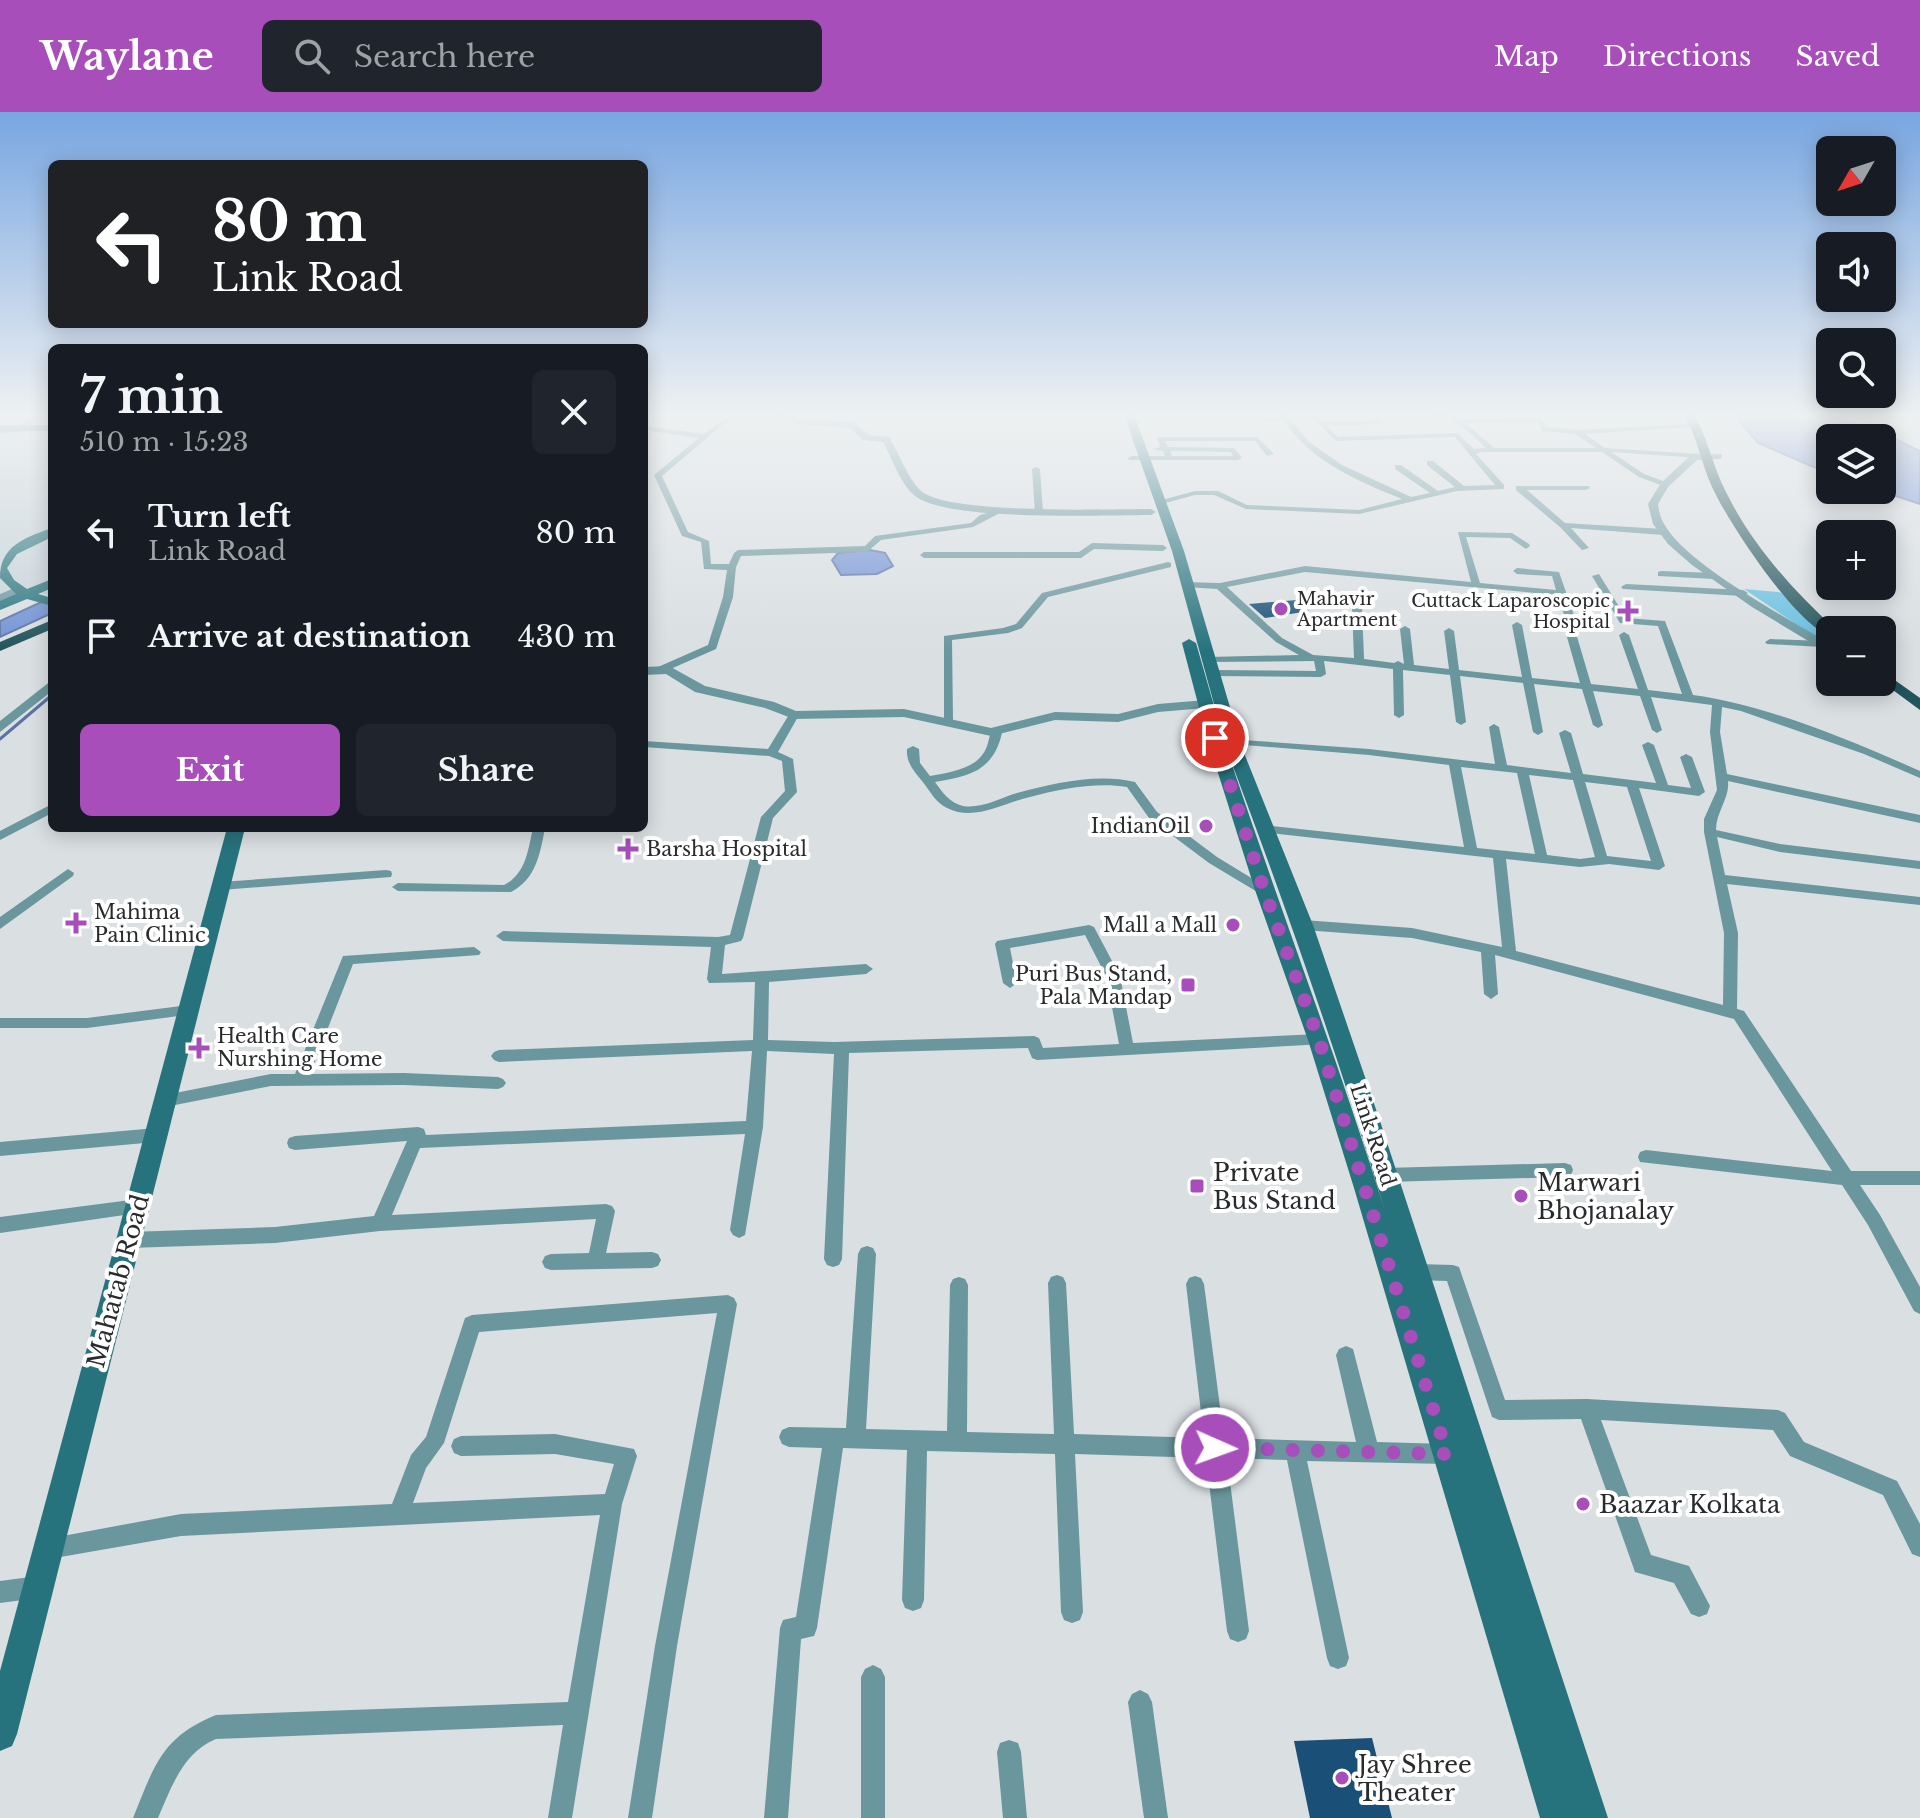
<!DOCTYPE html>
<meta charset="utf-8">
<style>
:root{--surface:#171b24;--page:#20242c;--text:#f1f3f6;--muted:#9ea1a6;--accent:#a74eba}
body{margin:0;font-family:"Libre Baskerville",serif;background:var(--page);color:var(--text);height:100vh;display:flex;flex-direction:column;font-size:30px;white-space:nowrap}
*{box-sizing:border-box;margin:0}
p{font-size:26px;color:var(--muted)}
.icon{flex:none;width:44px;height:44px;fill:none;stroke:currentColor;stroke-width:2;stroke-linecap:round;stroke-linejoin:round}
.map{position:relative;flex:1;overflow:hidden}
.side{position:absolute;left:48px;top:232px;width:600px;height:488px;display:flex;flex-direction:column;background:var(--surface);border-radius:12px;box-shadow:0 4px 20px #0003}
.side>*{flex:none}
.guide{position:absolute;left:48px;top:48px;width:600px;height:168px;border-radius:12px;box-shadow:0 4px 20px #0003;background:#202124;color:#fff;overflow:hidden}
.needle{width:52px;rotate:231deg}
.tools{position:absolute;left:1816px;top:24px;display:grid;gap:16px}
.tools a{display:grid;place-items:center;width:80px;height:80px;border-radius:12px;background:var(--surface);box-shadow:0 4px 20px #0003;font-size:40px}
.pin{position:absolute;display:grid;place-items:center;width:68px;height:68px;color:#fff;margin:-34px;border:4px solid #fff;border-radius:50%;box-shadow:0 2px 8px #0007}
.me{position:absolute;width:88px;margin:-44px;rotate:92deg;stroke-linejoin:round;filter:drop-shadow(0 0 6px #0008)}
.turn{display:flex;align-items:center;gap:28px;height:168px;padding:0 32px;font-size:36px}
.turn .icon{width:104px;height:104px;stroke-width:2.5}
.turn b{display:block;font-size:56px;line-height:68px}
.round{display:grid;place-items:center;flex:none;width:84px;height:84px;border-radius:12px;background:var(--page)}
.headline{display:flex;align-items:center;justify-content:space-between;height:136px;padding:0 32px}
h1{font-size:48px;font-weight:700;line-height:60px}
.cta{display:flex;gap:16px;margin-top:auto;padding:16px 32px}
.cta a{flex:1;height:92px;border-radius:12px;background:var(--accent);color:#fff;font-size:32px;font-weight:700;line-height:92px;text-align:center}
.cta a+a{background:var(--page);color:var(--text)}
ul{padding:0;list-style:none}
li{display:flex;align-items:center;gap:24px;height:104px;padding:0 32px}
li div{flex:1}
li b{display:block;font-size:30px}
li em{font-style:normal}
header{display:flex;align-items:center;gap:48px;box-sizing:border-box;height:112px;padding:0 40px;background:var(--accent);color:#fff}
header strong{font-size:38px}
nav{display:flex;gap:44px;margin-inline-start:auto;font-size:28px}
.search{width:560px;height:72px;background:var(--page);display:flex;align-items:center;gap:20px;box-sizing:border-box;padding:0 28px;border-radius:12px;color:var(--muted);font-size:30px}
.map>svg:first-child{display:block}
</style>
<header>
<strong>Waylane</strong>
<div class="search"><svg class="icon" aria-label="search" viewBox="0 0 24 24"><circle cx="10" cy="10" r="6"/><path d="M15 15l6 6"/></svg>Search here</div>
<nav><a>Map</a><a>Directions</a><a>Saved</a></nav>
</header>
<div class="map">
<svg width="1920" height="1706" viewBox="0 0 1920 1706">
<rect width="100%" height="100%" fill="#dadfe2"/>
<polygon fill="#c7d4d9" points="40,300 52,300 52,484 21,475 0,482 0,321"/>
<polygon fill="#68bfe1" points="1744,477 1787,481 1830,524 1830,535"/>
<g fill="#7192d6" stroke="#5b73a3" stroke-width="2">
<polygon points="1732,300 1819,300 1879,319 1920,339 1920,392 1878,378 1882,378 1882,326 1830,326 1830,362 1758,331"/>
<polygon points="870,438 885,441 893,454 877,462 841,463 832,448 838,441"/>
<polygon points="52,485 52,501 0,525 0,509"/>
</g>
<g fill="none" stroke-linecap="round" stroke-linejoin="round">
<polyline stroke="#5b73a3" stroke-width="3" points="0,627 52,583"/>
</g>
<g fill="#1a4f77">
<polygon points="1297,488 1309,499 1265,506 1249,492"/>
<polygon points="1372,1626 1392,1706 1310,1706 1294,1629"/>
</g>
<g fill="none" stroke-linecap="round" stroke-linejoin="round">
<g fill="#6a969d" fill-rule="evenodd">
<polygon points="37,300 45,300 27,315 29,319 0,321 0,317 18,315"/>
<polygon points="741,300 750,300 721,314 662,364 688,420 709,429 711,452 729,452 734,441 738,438 865,434 875,424 971,411 980,403 998,398 1002,400 973,415 881,428 867,440 741,444 736,455 733,485 716,537 666,559 658,559 658,555 708,533 723,485 727,458 704,457 701,430 682,424 654,363 699,326 644,318 644,314 704,322 717,312"/>
<path d="M1222,300H1230L1236,304L1281,305L1278,300H1285L1309,330L1342,353L1411,385L1430,381L1395,357V353H1401L1438,379L1455,375L1427,353V349H1433L1464,374L1495,373L1455,325L1336,329L1307,300H1314L1323,310L1374,308L1369,300H1376L1383,310L1379,312L1327,314L1338,325L1457,321L1474,337L1486,336L1470,321L1449,306H1422L1419,304L1449,300L1459,307L1541,306L1548,315L1577,318L1690,312L1692,315L1585,322L1605,336L1700,342L1704,344L1700,346L1611,340L1644,362L1669,371L1670,373L1666,375L1639,365L1602,340H1480L1476,342L1504,373V377L1457,379L1359,402L1246,397L1214,383H1195L1158,393V389L1195,379H1218L1247,393L1359,398L1402,387C1358,369 1312,350 1284,309L1235,308ZM1538,310L1542,319L1575,322L1596,336H1494L1466,311Z"/>
<path d="M1157,325H1257L1274,342L1267,344L1255,329H1165L1168,335L1234,336L1242,346L1238,348H1129L1128,346L1132,344H1165L1163,339L1153,337L1160,335ZM1170,339L1231,340L1233,344H1172Z"/>
<polygon points="1036,355 1040,357 1043,401 1039,403 1035,401 1032,357"/>
<polygon points="1516,374 1589,374 1590,376 1586,378 1527,378 1565,411 1663,417 1667,420 1663,423 1571,416 1589,436 1582,438 1560,415 1516,378"/>
<path d="M1458,420L1512,421L1529,432L1530,434L1526,437L1510,426L1466,425L1480,471L1556,478L1552,464L1517,462L1513,459L1517,456L1559,460L1574,503L1572,505L1564,503L1558,483L1305,460L1227,475L1282,526L1313,543L1354,546L1352,495L1357,492L1362,495L1364,547L1394,551L1398,549L1404,552L1400,517L1405,514L1410,517L1414,553L1449,557L1444,519L1449,516L1454,519L1459,558L1522,565L1512,513L1517,510L1522,513L1532,566L1580,571L1565,518L1570,515L1575,518L1591,572L1638,577L1619,523L1624,520L1629,523L1648,578L1682,582L1658,514L1620,511L1592,464L1599,462L1626,506L1665,509L1693,583C1767,593 1852,629 1920,659V666L1864,642L1741,599L1722,595L1720,620L1727,662L1920,703V711L1728,669C1730,686 1716,700 1716,718L1780,732L1920,749V757L1780,740L1717,725L1725,763L1920,785V793L1727,772L1738,821L1737,897L1744,899L1851,1059H1920V1073H1860L1880,1103L1920,1175V1202L1914,1199L1868,1113L1842,1073L1640,1050L1638,1045L1640,1040L1646,1038L1832,1059L1734,907L1495,843L1498,882L1491,887L1484,882L1481,840L1412,826L1303,818L1296,813L1303,808L1412,816L1502,835L1493,746L1260,720L1258,717L1264,713L1464,735L1449,653L1369,643L1232,632L1228,631V627L1369,637L1495,652L1489,615L1494,612L1499,615L1507,653L1571,661L1559,621L1565,618L1571,621L1583,662L1656,671L1642,633L1648,630L1654,633L1668,673L1691,676L1680,645L1686,642L1692,645L1705,680L1699,684L1639,676L1665,754L1659,758L1609,752L1580,755L1506,747L1516,839L1723,893L1724,821L1704,720V707L1717,678L1710,620L1712,593L1651,585L1662,618L1657,621L1652,618L1640,584L1593,579L1603,613L1598,616L1593,613L1582,577L1534,572L1543,620L1538,623L1533,620L1523,571L1460,564L1466,610L1461,613L1456,610L1450,563L1403,558L1404,603L1399,606L1394,603L1393,557L1324,549L1326,562L1321,565L1213,564L1208,561L1213,558L1316,559L1314,549L1203,550L1202,548L1207,545L1299,543L1276,530L1217,477L1186,475L1181,472L1183,470L1220,471L1305,454L1471,470ZM1461,655L1517,661L1535,742L1477,736ZM1529,663L1573,668L1595,745L1580,747L1547,743ZM1585,670L1627,675L1651,749L1607,744Z"/>
<polygon points="1092,431 1163,433 1167,436 1163,439 1094,437 1081,446 924,446 920,443 924,440 1079,440"/>
<polygon points="1168,450 1171,451 1171,455 1048,485 1022,516 1008,521 952,528 953,609 948,612 944,611 944,524 1003,516 1016,512 1042,481"/>
<polygon points="1661,459 1714,461 1718,464 1714,467 1658,464 1658,460"/>
<polygon points="1626,472 1743,478 1748,481 1743,484 1623,477 1621,475"/>
<polygon points="1770,527 1822,529 1827,532 1822,535 1767,532 1765,530"/>
<polygon points="794,600 799,603 778,640 793,647 797,680 773,706 743,826 741,829 725,833 722,862 866,852 873,857 866,862 769,870 768,928 834,930 1034,924 1039,926 1043,936 1119,932 1106,864 1085,823 1010,836 1017,871 1010,876 1003,871 995,832 997,829 1089,813 1094,815 1120,864 1133,931 1319,922 1324,924 1326,928 1324,932 1037,948 1032,946 1028,936 849,941 842,1147 839,1153 833,1155 827,1153 824,1147 834,942 767,939 763,1015 745,1123 739,1126 733,1123 730,1118 745,1022 420,1036 392,1103 606,1092 612,1094 615,1099 606,1141 652,1140 658,1142 661,1148 658,1154 652,1156 551,1158 545,1156 542,1150 545,1144 551,1142 589,1141 596,1107 380,1119 275,1131 129,1136 123,1133 120,1128 123,1123 129,1120 275,1115 374,1104 407,1029 295,1038 289,1036 287,1031 289,1026 295,1024 418,1015 424,1017 426,1023 746,1009 752,939 499,950 494,948 491,944 494,940 499,938 753,928 755,870 709,871 707,867 711,835 503,829 496,824 503,819 718,825 730,823 761,705 785,679 782,649 769,644 644,635 644,629 768,637 790,601"/>
<path d="M996,618L1002,621C993,659 970,664 935,670C942,680 950,691 963,694C981,697 1000,686 1017,681C1054,671 1098,661 1135,670L1157,700L1217,745L1271,778L1269,781H1259L1209,751L1149,706L1127,675C1096,670 1060,677 1030,685C1003,691 975,710 947,696C936,691 930,679 922,669C914,659 906,651 907,637L913,634L919,637L920,651L930,664C951,660 979,657 987,634C990,626 988,622 996,618Z"/>
<polygon points="52,692 52,701 0,728 0,719"/>
<path d="M533,716H545C540,742 536,767 511,780L398,779L392,775L398,771L504,773C526,762 528,738 533,716Z"/>
<polygon points="68,757 74,761 73,764 0,817 0,805"/>
<polygon points="386,758 391,759 392,762 391,765 221,778 215,774 221,770"/>
<polygon points="474,835 481,840 479,843 353,852 310,962 404,961 498,965 503,967 506,971 503,975 498,977 404,973 271,974 165,995 159,993 157,989 159,985 165,983 271,962 295,962 343,844"/>
<polygon points="189,893 194,894 196,898 194,902 87,916 0,916 0,906 87,906"/>
<polygon points="156,1016 162,1018 164,1023 162,1028 156,1030 0,1044 0,1030"/>
<polygon points="1565,1051 1571,1053 1573,1058 1571,1063 1565,1065 1386,1070 1380,1068 1378,1063 1380,1058 1386,1056"/>
<polygon points="138,1087 144,1089 147,1094 144,1099 138,1101 0,1121 0,1105"/>
<polygon points="867,1134 873,1136 876,1142 866,1317 947,1319 950,1173 953,1167 959,1165 965,1167 968,1173 967,1320 1054,1322 1048,1171 1051,1165 1057,1163 1063,1165 1066,1171 1074,1322 1204,1326 1186,1172 1189,1166 1195,1164 1201,1166 1204,1172 1224,1326 1356,1330 1336,1243 1339,1237 1346,1234 1353,1237 1377,1330 1447,1332 1454,1335 1457,1342 1454,1349 1447,1352 1307,1349 1349,1546 1346,1554 1338,1557 1330,1554 1327,1546 1287,1348 1227,1346 1249,1519 1246,1527 1238,1530 1230,1527 1227,1519 1206,1346 1075,1342 1083,1500 1080,1508 1072,1511 1064,1508 1061,1500 1055,1342 927,1339 924,1488 921,1496 913,1499 905,1496 902,1488 907,1338 843,1336 817,1516 814,1524 801,1527 788,1706 764,1706 780,1516 783,1508 796,1505 822,1336 789,1335 782,1332 779,1325 782,1318 789,1315 846,1316 858,1142 861,1136"/>
<polygon points="1417,1152 1453,1153 1459,1155 1505,1288 1587,1287 1778,1298 1785,1301 1804,1330 1897,1369 1920,1412 1920,1445 1912,1442 1883,1383 1790,1344 1773,1318 1601,1308 1651,1443 1689,1454 1710,1494 1707,1502 1699,1505 1691,1502 1674,1471 1635,1460 1581,1307 1499,1308 1492,1305 1447,1169 1417,1168 1411,1166 1408,1160 1411,1154"/>
<path d="M728,1183L734,1186L737,1192L677,1534L652,1706H628L655,1534L717,1201L479,1220L444,1331L426,1356L413,1391L605,1382L614,1352L555,1342L461,1344L454,1341L451,1334L454,1327L461,1324L555,1322L634,1337L637,1344L622,1392L572,1706H548L563,1613L216,1627C183,1640 171,1676 158,1706H133C154,1655 161,1625 216,1603L568,1590L600,1403L181,1424L49,1447L41,1444L38,1436L41,1428L181,1402L392,1392L411,1343L426,1325L465,1206L472,1203Z"/>
<polygon points="38,1464 46,1467 49,1475 46,1483 38,1486 0,1491 0,1469"/>
<polygon points="873,1553 881,1557 885,1565 885,1706 861,1706 861,1565 865,1557"/>
<polygon points="1140,1578 1148,1582 1152,1590 1168,1706 1144,1706 1128,1590 1132,1582"/>
<polygon points="1009,1628 1018,1631 1021,1640 1027,1706 1003,1706 997,1640 1000,1631"/>
</g>
<g fill="#6a969d" fill-rule="evenodd">
<path d="M765,300H779L798,306L853,310L869,323L889,325C899,341 907,365 920,378C944,403 1111,397 1151,397L1156,400L1151,403C1106,403 943,410 914,383C900,371 892,346 883,330L863,328L850,316L797,312Z"/>
<path d="M1722,342V346L1719,347L1697,348L1668,375L1658,392C1659,398 1660,405 1663,410C1684,452 1788,506 1830,532V542L1752,495L1692,453L1668,432L1653,412L1648,392L1661,371L1691,343Z"/>
<polygon points="17,475 21,476 21,482 0,490 0,482"/>
<polygon points="669,554 705,574 774,590 796,599 904,597 991,616 1055,600 1118,602 1158,592 1206,588 1213,592 1206,596 1158,600 1118,610 1055,608 991,624 904,605 794,607 765,596 695,580 666,562 644,563 644,555"/>
<polygon points="52,568 52,579 0,620 0,609"/>
</g>
<g fill="#27737d" fill-rule="evenodd">
<path d="M1123,300H1133L1184,439L1242,636L1313,813L1380,1009L1608,1706H1540L1354,1076L1308,928L1255,778L1207,626L1182,531L1189,527L1196,531L1225,632L1172,439ZM1228,641C1285,792 1338,944 1385,1099C1337,945 1279,794 1228,641Z"/>
<rect x="0" y="313" width="52" height="6"/>
<path d="M52,416V425L17,442L7,456L14,468L27,477L52,467V476L38,482L52,486V494L27,487L0,498V489L16,482L0,466C0,434 24,426 52,416Z"/>
<polygon points="227,716 245,716 17,1622 12,1634 0,1639 0,1559"/>
</g>
<g fill="#21545b" fill-rule="evenodd">
<path d="M1683,300H1693L1698,310C1709,332 1714,357 1726,380C1752,433 1792,477 1835,517L1830,518V524C1795,512 1728,410 1712,375C1701,351 1697,324 1683,300Z"/>
<polygon points="52,508 52,517 0,539 0,530"/>
<polygon points="1882,559 1920,586 1920,598 1882,570"/>
</g>
</g>
<linearGradient id="sky" x2="0" y2="1"><stop stop-color="#78a6e1"/><stop offset="0.56" stop-color="#eef1f2"/><stop offset="1" stop-color="#eef1f2" stop-opacity="0"/></linearGradient>
<rect width="1920" height="539" fill="url(#sky)"/>
<g fill="none" stroke-linecap="round" stroke-linejoin="round">
<polyline stroke="#a74eba" stroke-width="14" stroke-dasharray="0 25.2" points="1215,626 1264,778 1319,928 1447,1342 1215,1336"/>
</g>
<g fill="#a74eba" stroke="#fff" stroke-width="3">
<circle cx="1281" cy="497" r="8"/>
<path d="M1624 487h8v8h8v8h-8v8h-8v-8h-8v-8h8z"/>
<circle cx="1206" cy="714" r="8"/>
<path d="M624 725h8v8h8v8h-8v8h-8v-8h-8v-8h8z"/>
<path d="M72 799h8v8h8v8h-8v8h-8v-8h-8v-8h8z"/>
<circle cx="1233" cy="813" r="8"/>
<rect x="1180" y="865" width="16" height="16" rx="4"/>
<path d="M195 924h8v8h8v8h-8v8h-8v-8h-8v-8h8z"/>
<rect x="1189" y="1066" width="16" height="16" rx="4"/>
<circle cx="1521" cy="1084" r="8"/>
<circle cx="1583" cy="1392" r="8"/>
<circle cx="1342" cy="1666" r="8"/>
</g>
<g text-anchor="middle" dominant-baseline="central" stroke-width="8" stroke-linejoin="round" paint-order="stroke">
<g font-size="18" fill="#292b2c" stroke="#fff" text-anchor="start">
<text x="1297" y="487">Mahavir<tspan x="1297" dy="21">Apartment</tspan></text>
<text x="1610" y="489" text-anchor="end">Cuttack Laparoscopic<tspan x="1610" dy="21">Hospital</tspan></text>
</g>
<g font-size="20" fill="#292b2c" stroke="#fff" text-anchor="end">
<text x="1190" y="714">IndianOil</text>
<text x="646" y="737" text-anchor="start">Barsha Hospital</text>
<text x="94" y="800" text-anchor="start">Mahima<tspan x="94" dy="23">Pain Clinic</tspan></text>
<text x="1217" y="813">Mall a Mall</text>
<text x="1172" y="862">Puri Bus Stand,<tspan x="1172" dy="23">Pala Mandap</tspan></text>
<text x="217" y="924" text-anchor="start">Health Care<tspan x="217" dy="23">Nurshing Home</tspan></text>
</g>
<g font-size="20" fill="#292b2c" stroke="#fff">
<text transform="translate(1373 1023) rotate(72)">Link Road</text>
</g>
<g font-size="24" fill="#292b2c" stroke="#fff" text-anchor="start">
<text x="1213" y="1060">Private<tspan x="1213" dy="28">Bus Stand</tspan></text>
<text x="1537" y="1070">Marwari<tspan x="1537" dy="28">Bhojanalay</tspan></text>
<text x="1599" y="1392">Baazar Kolkata</text>
<text x="1358" y="1652">Jay Shree<tspan x="1358" dy="28">Theater</tspan></text>
</g>
<g font-size="24" fill="#292b2c" stroke="#fff">
<text transform="translate(118 1169) rotate(-75)">Mahatab Road</text>
</g>
</g>
</svg>
<div class="tools">
<a><svg class="needle" viewBox="-14 -14 28 28"><path d="M0-13l5 13h-10z" fill="#e53935"/><path d="M0 13l5-13h-10z" fill="#9ea1a6"/></svg></a>
<a><svg class="icon" aria-label="sound" viewBox="0 0 24 24"><path d="M4 9h4l5-4v14l-5-4H4zM17 9q2 3 0 6"/></svg></a>
<a><svg class="icon" aria-label="search" viewBox="0 0 24 24"><circle cx="10" cy="10" r="6"/><path d="M15 15l6 6"/></svg></a>
<a><svg class="icon" aria-label="layers" viewBox="0 0 24 24"><path d="M12 4l9 5-9 5-9-5zM3 14l9 5 9-5"/></svg></a>
<a>+</a>
<a>−</a>
</div>
<div class="pin" style="left:1215px;top:626px;background:#d93025"><svg class="icon" aria-label="arrive" viewBox="0 0 24 24"><path d="M6 21V4h12l-3 4 3 4H6"/></svg></div>
<svg class="me" style="left:1215px;top:1336px" viewBox="-20 -20 40 40"><circle r="17" fill="#a74eba" stroke="#fff" stroke-width="3"/><path d="M0-11L8 9 0 5-8 9z" fill="#fff"/></svg>
<div class="guide">
<div class="turn"><svg class="icon" aria-label="left" viewBox="0 0 24 24"><path d="M17 20v-9H6M10 6l-5 5 5 5"/></svg><div><b>80 m</b>Link Road</div></div>
</div>
<section class="side">
<div class="headline"><div><h1>7 min</h1><p>510 m · 15:23</p></div><a class="round"><svg class="icon" aria-label="close" viewBox="0 0 24 24"><path d="M6 6l12 12M18 6L6 18"/></svg></a></div>
<ul>
<li><svg class="icon" aria-label="left" viewBox="0 0 24 24"><path d="M17 20v-9H6M10 6l-5 5 5 5"/></svg><div><b>Turn left</b><p>Link Road</p></div><em>80 m</em></li>
<li><svg class="icon" aria-label="arrive" viewBox="0 0 24 24"><path d="M6 21V4h12l-3 4 3 4H6"/></svg><div><b>Arrive at destination</b></div><em>430 m</em></li>
</ul>
<div class="cta"><a>Exit</a><a>Share</a></div>
</section>
</div>
